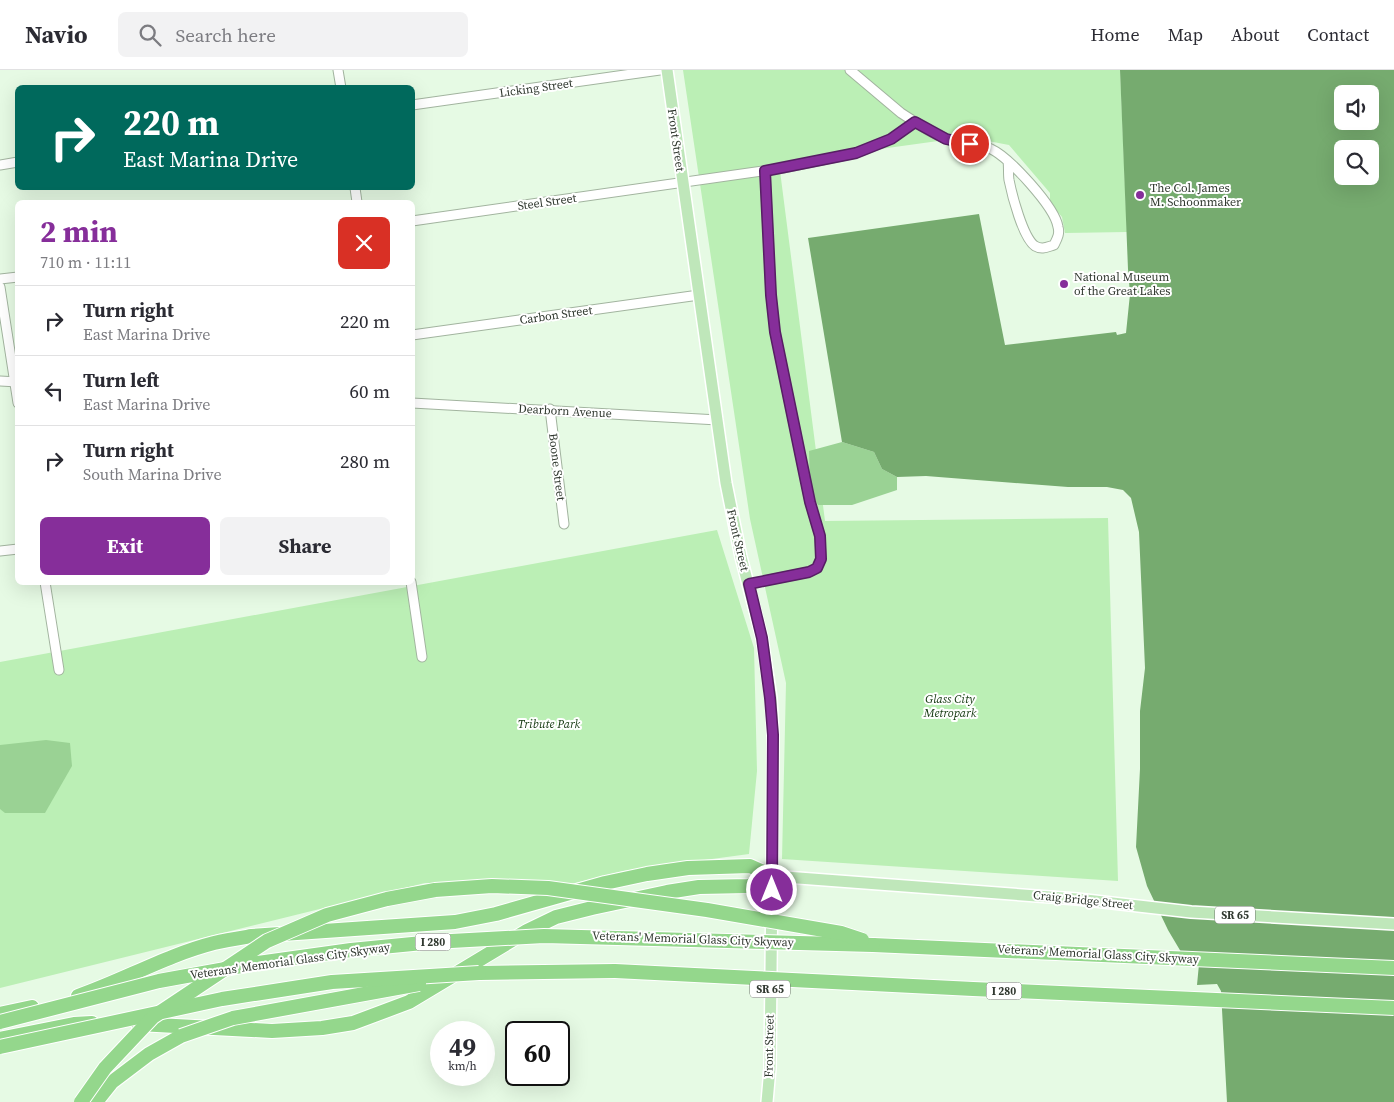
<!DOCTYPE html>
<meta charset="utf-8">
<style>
:root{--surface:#fff;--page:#f2f2f3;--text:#2b2b33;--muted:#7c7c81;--line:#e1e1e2;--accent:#862e9a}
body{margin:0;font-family:"Source Serif 4",serif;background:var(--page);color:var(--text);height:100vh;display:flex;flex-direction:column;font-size:19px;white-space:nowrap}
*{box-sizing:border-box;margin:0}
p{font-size:16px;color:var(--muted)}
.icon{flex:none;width:28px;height:28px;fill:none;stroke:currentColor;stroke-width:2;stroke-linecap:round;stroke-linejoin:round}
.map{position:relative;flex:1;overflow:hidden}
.details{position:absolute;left:15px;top:130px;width:400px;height:385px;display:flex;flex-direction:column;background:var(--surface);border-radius:8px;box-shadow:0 5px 20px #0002}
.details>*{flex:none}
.guide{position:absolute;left:15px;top:15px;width:400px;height:105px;border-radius:8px;box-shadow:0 5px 20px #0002;background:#00695c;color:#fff;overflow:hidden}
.buttons{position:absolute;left:1334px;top:15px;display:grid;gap:10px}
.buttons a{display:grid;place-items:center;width:45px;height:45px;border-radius:8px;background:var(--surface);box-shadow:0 5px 20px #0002;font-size:25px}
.speed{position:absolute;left:430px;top:951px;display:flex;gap:10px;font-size:25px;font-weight:700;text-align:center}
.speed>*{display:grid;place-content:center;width:65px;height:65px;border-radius:50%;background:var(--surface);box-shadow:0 5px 20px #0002;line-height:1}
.speed small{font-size:12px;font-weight:400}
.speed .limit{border:2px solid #111;border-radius:8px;background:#fff;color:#111}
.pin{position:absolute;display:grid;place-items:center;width:42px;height:42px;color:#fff;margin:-21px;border:2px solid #fff;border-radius:50%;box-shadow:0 1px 5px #0007}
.me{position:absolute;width:55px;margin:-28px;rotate:0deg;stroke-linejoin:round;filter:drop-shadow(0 0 4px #0008)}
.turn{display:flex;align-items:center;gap:18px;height:105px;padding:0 25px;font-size:22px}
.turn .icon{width:65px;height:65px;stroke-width:2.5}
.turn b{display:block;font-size:35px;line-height:42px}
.round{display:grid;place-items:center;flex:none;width:52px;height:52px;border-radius:8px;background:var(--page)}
.headline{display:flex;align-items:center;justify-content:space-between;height:85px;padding:0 25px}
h1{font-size:30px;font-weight:700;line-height:38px;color:var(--accent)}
.action{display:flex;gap:10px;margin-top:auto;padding:10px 25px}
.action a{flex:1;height:58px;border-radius:8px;background:var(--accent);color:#fff;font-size:20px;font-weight:700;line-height:58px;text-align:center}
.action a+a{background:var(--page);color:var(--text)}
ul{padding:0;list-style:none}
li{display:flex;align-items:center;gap:15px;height:70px;padding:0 25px;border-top:1px solid var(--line)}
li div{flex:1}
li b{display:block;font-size:19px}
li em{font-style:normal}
header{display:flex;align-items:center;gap:30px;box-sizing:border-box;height:70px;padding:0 25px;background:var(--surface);border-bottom:1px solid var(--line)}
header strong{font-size:24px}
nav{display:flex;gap:28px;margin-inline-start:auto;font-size:18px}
.search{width:350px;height:45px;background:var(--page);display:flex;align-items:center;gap:12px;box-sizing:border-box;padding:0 18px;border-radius:8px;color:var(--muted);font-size:19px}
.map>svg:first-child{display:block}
</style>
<header>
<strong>Navio</strong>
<div class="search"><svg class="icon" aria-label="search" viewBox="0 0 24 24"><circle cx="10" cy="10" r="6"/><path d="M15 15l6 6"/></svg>Search here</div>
<nav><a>Home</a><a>Map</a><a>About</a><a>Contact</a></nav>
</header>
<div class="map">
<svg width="1394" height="1032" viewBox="0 0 1394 1032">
<rect width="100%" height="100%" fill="#e6fae4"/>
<g fill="#bbefb5">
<polygon points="683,0 1120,0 1127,162 1065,163 1062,147 1050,133 1050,123 1009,75 967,67 779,93 825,451 1108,448 1118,811 782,789 786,613 750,449"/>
<polygon points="717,460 754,578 757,701 749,784 623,801 567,815 425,813 0,918 0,592"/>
</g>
<g fill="#9ad294">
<polygon points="842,372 874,382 882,399 897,407 897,420 852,435 818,435 810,420 809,381"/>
<polygon points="46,670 70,673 72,696 45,743 5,743 0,739 0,675"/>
</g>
<path fill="#76ab6f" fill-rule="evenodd" d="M1120,0H1394V1032H1227L1221,921L1217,914L1197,915L1199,894L1184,887L1168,860L1147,816L1136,777L1140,699V641L1145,598L1139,462L1131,428L1123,420L1107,417H1068L926,406L897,407L882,399L874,382L842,372L808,168L979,144L1005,275L1116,262L1117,265L1126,263L1130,224L1128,199ZM1342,24H1370V51H1342ZM1342,79H1370V106H1342Z"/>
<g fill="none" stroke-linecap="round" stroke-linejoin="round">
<defs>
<g id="minor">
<polyline points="338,0 341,18"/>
<polyline points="850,0 901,43 915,52"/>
<polyline points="412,35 660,0"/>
<polyline points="0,95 18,92"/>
<polyline points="355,118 357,132"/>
<path d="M412,151L783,98L856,83L891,69L915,52C929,61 944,70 961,73C971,75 981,75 991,79C1009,87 1055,137 1058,157C1060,164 1057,169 1054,175C1047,177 1042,180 1035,176C1023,168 1012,125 1009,110C1008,104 1009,97 1008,91"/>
<polyline points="0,209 18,207"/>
<polyline points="0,217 18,333"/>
<polyline points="412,265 699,225"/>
<polyline points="0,311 18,312"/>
<polyline points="412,333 718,350"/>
<polyline points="550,339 564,454"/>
<polyline points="0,481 18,479"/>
<polyline points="45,512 59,600"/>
<polyline points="411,512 422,587"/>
<polyline points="749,514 809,502 817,498 821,489 820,466 810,432 775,262 771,225 765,101"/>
</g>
<g id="major">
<polyline points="667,0 726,413 741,487 762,568 771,628 773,665 772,806 770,998 767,1032"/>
<polyline points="772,806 1077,829 1191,842 1394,854"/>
</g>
<g id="highway">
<polyline points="873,875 1394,898"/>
<polyline points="479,903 615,901"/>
<path d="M78,926C124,910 167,885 214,873C227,870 240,868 252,866L455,852L496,844L605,813L647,804L688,798L750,796L772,806"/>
<polyline points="0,944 32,937"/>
<polyline points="138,954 272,961 322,958 353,953 409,932 527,861 556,847 592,838 667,822 699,817 749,816 772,806"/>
<polyline points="0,969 74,954 92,953"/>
<polyline points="96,1032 112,1012 149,984 181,966"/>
</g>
</defs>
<use href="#minor" stroke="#a2b49f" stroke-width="11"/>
<use href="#major" stroke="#fff" stroke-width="14"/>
<use href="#highway" stroke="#fff" stroke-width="16"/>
<use href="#minor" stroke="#fff" stroke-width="9"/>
<use href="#major" stroke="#bfe7ba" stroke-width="11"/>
<use href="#highway" stroke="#94d78c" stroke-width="14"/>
<defs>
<g id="highway-bridge">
<polyline points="615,901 973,919 1394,938"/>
<polyline points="0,952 159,911 258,893 351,880 433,872 544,866 873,875"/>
<polyline points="181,966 233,948 419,914"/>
<polyline points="0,977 222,929 332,912 479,903"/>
<polyline points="81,1032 105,998 153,947 267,871 327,845 387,829 435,820 492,816 548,818 707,840 841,863 862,870"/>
</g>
</defs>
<use href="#highway-bridge" stroke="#fff" stroke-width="16" stroke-linecap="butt"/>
<use href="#highway-bridge" stroke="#94d78c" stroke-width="14"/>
</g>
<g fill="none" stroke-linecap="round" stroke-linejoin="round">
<defs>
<polyline id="route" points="772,820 773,665 770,628 762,568 749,514 809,502 817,498 821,489 820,466 810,432 775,262 771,225 765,101 856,83 891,69 915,52 946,69 970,74"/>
</defs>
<use href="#route" stroke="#571e64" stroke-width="12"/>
<use href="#route" stroke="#862e9a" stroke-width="9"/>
</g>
<g fill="#862e9a" stroke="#fff" stroke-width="2">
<circle cx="1140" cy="125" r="5"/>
<circle cx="1064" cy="214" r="5"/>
</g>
<g text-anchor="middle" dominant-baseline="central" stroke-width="4" stroke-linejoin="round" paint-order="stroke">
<g fill="#fff" stroke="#6e746d" stroke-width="1">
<rect x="1215" y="836.5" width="40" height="17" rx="4"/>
<rect x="415.5" y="863.5" width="35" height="17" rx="4"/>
<rect x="750" y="910.5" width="40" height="17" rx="4"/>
<rect x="986.5" y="912.5" width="35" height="17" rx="4"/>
</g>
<g font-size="11" font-weight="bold" fill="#30382f">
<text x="1235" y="845">SR 65</text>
<text x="433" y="872">I 280</text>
<text x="770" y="919">SR 65</text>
<text x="1004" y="921">I 280</text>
</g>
<g font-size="12" fill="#30382f" stroke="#fff">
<text transform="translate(536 18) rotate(-8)">Licking Street</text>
<text transform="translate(676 70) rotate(82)">Front Street</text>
<text transform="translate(547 132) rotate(-8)">Steel Street</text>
<text transform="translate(556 245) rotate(-8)">Carbon Street</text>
<text transform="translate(565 341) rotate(3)">Dearborn Avenue</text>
<text transform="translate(557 397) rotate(83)">Boone Street</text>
<text transform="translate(738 470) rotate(77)">Front Street</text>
<text transform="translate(1083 830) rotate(6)">Craig Bridge Street</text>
<text transform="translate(693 869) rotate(2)">Veterans' Memorial Glass City Skyway</text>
<text transform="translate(1098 884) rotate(3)">Veterans' Memorial Glass City Skyway</text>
<text transform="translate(290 891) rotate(-8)">Veterans' Memorial Glass City Skyway</text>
<text transform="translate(769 976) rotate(-89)">Front Street</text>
</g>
<g font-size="12" fill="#30382f" stroke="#fff" text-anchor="start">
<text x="1150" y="118">The Col. James<tspan x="1150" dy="14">M. Schoonmaker</tspan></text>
<text x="1074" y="207">National Museum<tspan x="1074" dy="14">of the Great Lakes</tspan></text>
</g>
<g font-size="12" font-style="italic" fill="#11360d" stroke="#fff">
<text x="950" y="629">Glass City<tspan x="950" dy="14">Metropark</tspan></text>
<text x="549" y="654">Tribute Park</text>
</g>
</g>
</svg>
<div class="buttons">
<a><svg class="icon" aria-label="sound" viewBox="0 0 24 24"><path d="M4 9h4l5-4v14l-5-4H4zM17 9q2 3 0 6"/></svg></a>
<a><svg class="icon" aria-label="search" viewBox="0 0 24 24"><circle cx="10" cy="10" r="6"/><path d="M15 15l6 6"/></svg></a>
</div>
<div class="speed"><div>49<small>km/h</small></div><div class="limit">60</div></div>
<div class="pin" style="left:970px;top:74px;background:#d93025"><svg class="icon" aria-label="arrive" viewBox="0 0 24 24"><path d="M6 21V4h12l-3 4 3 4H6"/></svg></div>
<svg class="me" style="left:772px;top:820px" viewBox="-20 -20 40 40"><circle r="17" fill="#862e9a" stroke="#fff" stroke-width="3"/><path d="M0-11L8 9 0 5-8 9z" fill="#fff"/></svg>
<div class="guide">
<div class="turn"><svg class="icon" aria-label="right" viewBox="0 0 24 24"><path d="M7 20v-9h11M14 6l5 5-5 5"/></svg><div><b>220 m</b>East Marina Drive</div></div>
</div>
<section class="details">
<div class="headline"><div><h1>2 min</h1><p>710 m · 11:11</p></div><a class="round" style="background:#d93025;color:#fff"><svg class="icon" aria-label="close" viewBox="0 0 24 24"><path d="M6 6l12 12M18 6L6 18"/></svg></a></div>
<ul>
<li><svg class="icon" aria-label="right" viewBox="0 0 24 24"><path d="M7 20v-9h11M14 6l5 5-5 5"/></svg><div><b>Turn right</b><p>East Marina Drive</p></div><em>220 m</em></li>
<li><svg class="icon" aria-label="left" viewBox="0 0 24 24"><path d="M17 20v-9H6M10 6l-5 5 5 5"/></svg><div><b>Turn left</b><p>East Marina Drive</p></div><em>60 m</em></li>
<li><svg class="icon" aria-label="right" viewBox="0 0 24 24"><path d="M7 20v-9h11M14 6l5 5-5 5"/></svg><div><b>Turn right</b><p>South Marina Drive</p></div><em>280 m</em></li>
</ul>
<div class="action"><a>Exit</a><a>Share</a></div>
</section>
</div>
